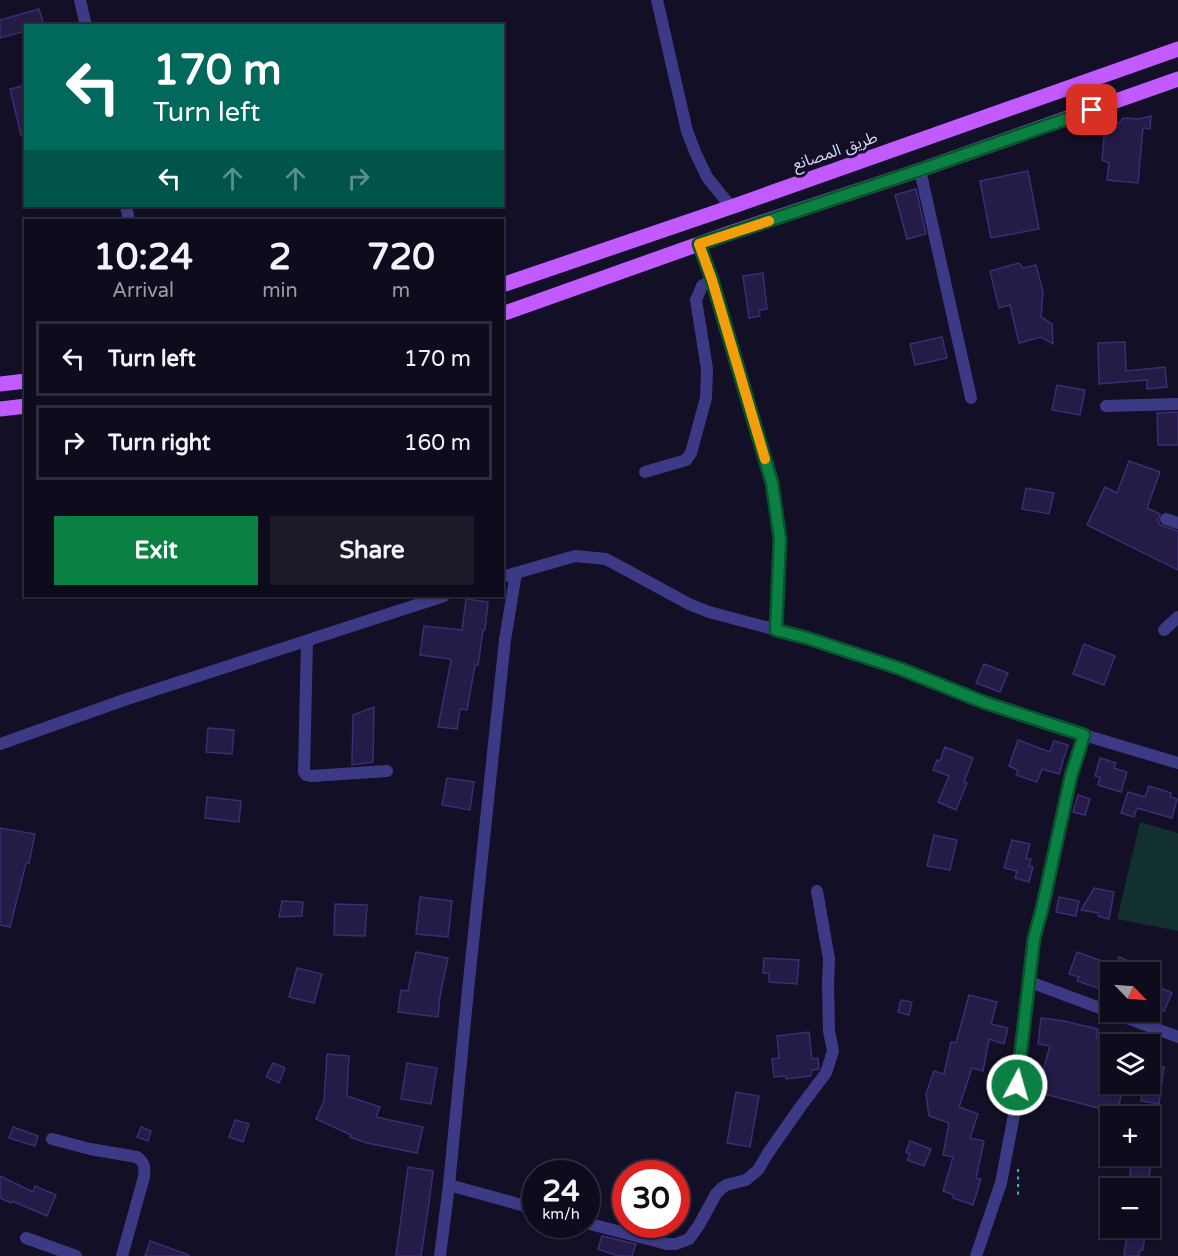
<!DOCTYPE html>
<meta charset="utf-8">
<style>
:root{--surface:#0e0b1c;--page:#1c1929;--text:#f1f3f6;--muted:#9b9ba3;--line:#2e2b3b;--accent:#0b8043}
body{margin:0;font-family:"Varela Round","Noto Sans Arabic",sans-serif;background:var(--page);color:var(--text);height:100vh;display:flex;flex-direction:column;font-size:22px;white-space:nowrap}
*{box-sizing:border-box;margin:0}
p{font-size:20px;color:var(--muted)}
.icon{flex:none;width:33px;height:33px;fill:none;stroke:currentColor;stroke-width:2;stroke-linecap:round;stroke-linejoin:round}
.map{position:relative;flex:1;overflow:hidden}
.drawer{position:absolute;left:24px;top:219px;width:480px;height:378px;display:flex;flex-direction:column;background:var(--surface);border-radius:0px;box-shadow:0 2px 4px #0004,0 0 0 2px var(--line)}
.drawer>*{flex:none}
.banner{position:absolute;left:24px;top:24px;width:480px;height:183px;border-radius:0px;box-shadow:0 2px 4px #0004,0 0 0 2px var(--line);background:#00695c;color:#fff;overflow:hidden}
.needle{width:39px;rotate:115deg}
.controls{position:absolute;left:1100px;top:962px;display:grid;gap:12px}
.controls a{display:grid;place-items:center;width:60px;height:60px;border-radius:0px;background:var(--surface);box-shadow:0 2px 4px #0004,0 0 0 2px var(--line);font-size:30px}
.speed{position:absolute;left:522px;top:1160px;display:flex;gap:12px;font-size:30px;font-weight:700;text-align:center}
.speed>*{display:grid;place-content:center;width:78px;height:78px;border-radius:50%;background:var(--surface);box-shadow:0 2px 4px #0004,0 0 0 2px var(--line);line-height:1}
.speed small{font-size:15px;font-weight:400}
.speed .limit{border:9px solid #d22;background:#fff;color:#111}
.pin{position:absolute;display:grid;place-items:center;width:51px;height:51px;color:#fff;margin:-26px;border-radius:12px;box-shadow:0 3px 9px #0006}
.me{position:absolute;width:66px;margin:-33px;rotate:6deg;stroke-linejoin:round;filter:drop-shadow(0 0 4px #0008)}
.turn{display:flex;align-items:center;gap:21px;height:126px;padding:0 30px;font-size:27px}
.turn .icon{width:78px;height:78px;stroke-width:2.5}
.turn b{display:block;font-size:42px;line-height:51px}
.lanes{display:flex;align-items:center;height:57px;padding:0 30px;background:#0003;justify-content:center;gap:30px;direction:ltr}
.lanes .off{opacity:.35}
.eta{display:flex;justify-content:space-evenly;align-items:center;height:102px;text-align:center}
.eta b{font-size:36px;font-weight:700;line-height:42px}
.button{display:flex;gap:12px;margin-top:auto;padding:12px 30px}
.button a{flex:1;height:69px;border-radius:0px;background:var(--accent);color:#fff;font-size:24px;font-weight:700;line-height:69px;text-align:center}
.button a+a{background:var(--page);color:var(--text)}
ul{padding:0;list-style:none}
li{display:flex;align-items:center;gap:18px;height:75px;margin:0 12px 9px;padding:0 18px;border:3px solid var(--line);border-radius:0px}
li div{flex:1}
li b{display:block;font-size:22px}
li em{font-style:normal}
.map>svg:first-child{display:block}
</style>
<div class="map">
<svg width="1178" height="1256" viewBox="0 0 1178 1256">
<rect width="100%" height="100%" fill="#130f26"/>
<polygon fill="#12302f" points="1140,822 1178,833 1178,931 1117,919"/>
<g fill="#241b47" stroke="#3b2d73" stroke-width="1.5">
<polygon points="39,9 44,26 26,26 26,31 0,38 0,20"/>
<polygon points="26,85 26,135 21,135 10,89"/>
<polygon points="1151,116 1150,129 1143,128 1138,183 1107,180 1109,163 1102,160 1105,126 1109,121 1119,123 1123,118 1139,119"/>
<polygon points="1028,171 1039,229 991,238 980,181"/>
<polygon points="916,189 926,234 907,239 895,195"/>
<polygon points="1019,263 1023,268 1036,265 1043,292 1041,317 1052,324 1053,344 1041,337 1019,343 1010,305 999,308 990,271"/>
<polygon points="763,273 767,309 759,310 760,316 749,318 743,276"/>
<polygon points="942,337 947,358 915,365 910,344"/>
<polygon points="1125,342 1126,371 1165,367 1167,387 1147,389 1147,380 1099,384 1098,343"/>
<polygon points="1057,385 1085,390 1080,415 1052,410"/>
<polygon points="1178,412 1178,445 1158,445 1157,413"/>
<polygon points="1129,461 1160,472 1147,508 1160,514 1158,520 1160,525 1178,531 1178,570 1087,525 1105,487 1117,493"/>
<polygon points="1026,488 1054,493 1049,514 1022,509"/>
<polygon points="466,599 488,602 485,630 483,630 478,665 475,665 467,710 460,709 457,729 438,727 451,661 450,659 420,655 424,626 462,630"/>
<polygon points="1084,644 1115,656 1104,685 1073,674"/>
<polygon points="984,664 1008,673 1000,692 976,683"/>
<polygon points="374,707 373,762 352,765 353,715"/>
<polygon points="208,728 234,730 232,754 206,752"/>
<polygon points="1018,740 1050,752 1054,741 1068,745 1059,774 1042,769 1037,782 1016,775 1018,770 1009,766"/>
<polygon points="945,747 973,758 964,782 967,783 956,810 938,802 949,776 933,770 937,760 940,761"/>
<polygon points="1100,758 1116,763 1114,768 1127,772 1121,792 1098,785 1100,777 1095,776"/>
<polygon points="447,778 474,782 470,810 442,805"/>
<polygon points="1149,786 1171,793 1170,797 1177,799 1172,818 1137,808 1134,817 1121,813 1128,792 1145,797"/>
<polygon points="1078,795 1090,799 1085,815 1073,812"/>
<polygon points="207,797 241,801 239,822 205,818"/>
<polygon points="0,828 35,834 29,863 26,863 10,927 0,925"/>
<polygon points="934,835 957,840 950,870 927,866"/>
<polygon points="1012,840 1030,844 1026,858 1031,859 1029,866 1033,867 1029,882 1015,878 1017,871 1004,868"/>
<polygon points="1094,888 1114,892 1109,919 1098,916 1098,913 1081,910"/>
<polygon points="420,897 452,901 448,937 416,934"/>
<polygon points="1059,897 1079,901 1076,916 1056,912"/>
<polygon points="282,901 303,902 302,916 279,917"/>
<polygon points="335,904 367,905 365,936 334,935"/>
<polygon points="416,952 448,958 440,996 438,1017 398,1012 401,990 408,991"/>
<polygon points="1077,952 1110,964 1110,992 1077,981 1079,977 1069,974"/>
<polygon points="1119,957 1134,963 1130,972 1113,972"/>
<polygon points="764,958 799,960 797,984 769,982 769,973 763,973"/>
<polygon points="297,968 322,974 314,1003 289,997"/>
<polygon points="1154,985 1172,993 1164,1011 1149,1004 1149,997"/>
<polygon points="969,995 997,1002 991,1024 1008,1028 1004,1044 989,1039 983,1071 972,1068 959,1107 978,1114 970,1138 984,1141 976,1178 981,1179 973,1205 953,1198 954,1195 943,1191 953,1157 943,1155 949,1123 929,1116 926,1094 934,1071 944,1074 951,1042 956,1043"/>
<polygon points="901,1000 912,1002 909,1015 898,1012"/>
<polygon points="1041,1018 1064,1021 1098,1029 1096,1038 1110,1040 1110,1083 1124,1084 1117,1113 1037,1092 1050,1046 1038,1044"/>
<polygon points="809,1032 812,1059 818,1058 819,1069 812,1070 811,1076 786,1079 786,1076 774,1077 772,1059 779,1058 777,1036"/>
<polygon points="327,1054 349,1056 347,1096 380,1107 376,1117 423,1127 417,1153 367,1143 350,1137 351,1135 316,1119 324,1101"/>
<polygon points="273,1063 285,1068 279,1083 266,1077"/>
<polygon points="407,1063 437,1068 431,1104 401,1099"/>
<polygon points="1149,1065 1164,1067 1159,1104 1141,1101 1143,1083 1149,1083"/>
<polygon points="736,1092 759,1096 750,1147 727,1143"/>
<polygon points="235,1120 249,1124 243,1142 229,1137"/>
<polygon points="13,1127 38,1136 35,1146 9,1138"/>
<polygon points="141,1127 151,1131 148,1141 137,1137"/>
<polygon points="910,1141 931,1149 924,1166 907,1160 910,1154 906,1152"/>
<polygon points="1145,1158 1151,1161 1148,1188 1129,1186 1131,1164"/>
<polygon points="408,1167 433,1171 429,1203 421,1256 396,1256"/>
<polygon points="0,1176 33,1192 35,1186 56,1195 47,1216 12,1201 11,1203 0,1198"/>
<polygon points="1128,1227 1146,1227 1143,1250 1140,1250 1139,1256 1124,1256"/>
<polygon points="602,1236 636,1244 632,1256 618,1256 598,1249"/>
<polygon points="150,1241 189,1255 188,1256 145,1256"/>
</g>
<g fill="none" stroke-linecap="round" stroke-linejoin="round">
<polyline stroke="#2fb8b0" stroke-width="2" stroke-dasharray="3 4.5" stroke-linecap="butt" points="1018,1169 1018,1199"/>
<g stroke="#3d3a85" stroke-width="12">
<polyline points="80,0 86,26"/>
<polyline points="657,0 687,131 696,154 707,177 731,207"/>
<polyline points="920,170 971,398"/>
<polyline points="126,206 129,220"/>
<polyline points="699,244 712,280 772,483 780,539 776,630"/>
<polyline points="1106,406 1178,404"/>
<polyline points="645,472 686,460 691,453 706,398 707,369 696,300 702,286 712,280"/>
<polyline points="1166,519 1178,523"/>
<polyline points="502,577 575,556 606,559 689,604 709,612 807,638 901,669 983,702 1084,735 1178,763"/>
<polyline points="1164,630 1178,617"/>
<polyline points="307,641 304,772 306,775 312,776 387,771"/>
<polyline points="0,744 124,700 444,596"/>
<polyline points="1030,982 1178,1037"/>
<path d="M52,1139L90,1149L137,1157C145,1163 145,1167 144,1177L122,1256"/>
<polyline points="449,1185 536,1209"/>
<polyline points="586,1223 667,1244 676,1244 689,1239 699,1225 716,1194 722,1188 726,1185 746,1180 758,1170 768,1153 801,1106 826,1073 833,1051 829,1031 828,984 829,959 817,891"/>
<polyline points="26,1238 76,1256"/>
<polyline points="440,1256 449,1185 468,990 505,640 516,573"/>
<polyline points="976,1256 1001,1183 1014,1115 1034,938 1042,909 1071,776 1084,735"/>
</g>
<g stroke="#c25bff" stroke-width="15">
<polyline points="502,285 731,207 1178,49"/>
<polyline points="502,314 727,234 920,170 1178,79"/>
<polyline points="0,384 26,381"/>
<polyline points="0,409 26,406"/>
</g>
</g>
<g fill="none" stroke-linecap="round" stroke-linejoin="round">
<defs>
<polyline id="route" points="1017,1085 1034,938 1042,909 1071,776 1084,735 983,702 901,669 807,638 776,630 780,539 772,483 712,280 699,244 920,170 1092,110"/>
</defs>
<use href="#route" stroke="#07532c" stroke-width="15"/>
<use href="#route" stroke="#0b8043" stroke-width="10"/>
<polyline stroke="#f59e0b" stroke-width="10" points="765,459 712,280 699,244 769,221"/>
</g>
<g text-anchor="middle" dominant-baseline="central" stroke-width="6" stroke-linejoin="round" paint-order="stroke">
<g font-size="16" fill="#d9d4ff" stroke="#130f26">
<text transform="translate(835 151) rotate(-19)">طريق المصانع</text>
</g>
</g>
</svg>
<div class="controls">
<a><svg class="needle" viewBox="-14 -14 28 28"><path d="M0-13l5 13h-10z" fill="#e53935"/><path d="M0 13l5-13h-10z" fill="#9b9ba3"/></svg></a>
<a><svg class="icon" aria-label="layers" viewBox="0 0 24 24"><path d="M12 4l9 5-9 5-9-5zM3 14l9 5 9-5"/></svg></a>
<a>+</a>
<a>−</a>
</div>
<div class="speed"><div>24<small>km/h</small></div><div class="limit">30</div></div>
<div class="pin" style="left:1092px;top:110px;background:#d93025"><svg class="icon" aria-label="arrive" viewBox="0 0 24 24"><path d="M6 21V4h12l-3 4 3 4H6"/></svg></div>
<svg class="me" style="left:1017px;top:1085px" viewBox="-20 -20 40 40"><circle r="17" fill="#0b8043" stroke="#fff" stroke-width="3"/><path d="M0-11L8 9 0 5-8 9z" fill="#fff"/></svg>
<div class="banner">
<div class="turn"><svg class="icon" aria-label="left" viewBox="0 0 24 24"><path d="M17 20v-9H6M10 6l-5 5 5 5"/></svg><div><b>170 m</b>Turn left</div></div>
<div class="lanes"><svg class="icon" aria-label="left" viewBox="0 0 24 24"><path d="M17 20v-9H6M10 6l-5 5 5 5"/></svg><svg class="icon off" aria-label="ahead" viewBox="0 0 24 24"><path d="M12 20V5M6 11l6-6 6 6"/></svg><svg class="icon off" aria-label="ahead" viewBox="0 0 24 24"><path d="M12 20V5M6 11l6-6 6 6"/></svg><svg class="icon off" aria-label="right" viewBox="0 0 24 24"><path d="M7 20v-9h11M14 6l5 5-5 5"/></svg></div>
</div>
<section class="drawer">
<div class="eta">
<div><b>10:24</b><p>Arrival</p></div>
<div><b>2</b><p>min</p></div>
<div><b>720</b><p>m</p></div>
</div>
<ul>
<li><svg class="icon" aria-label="left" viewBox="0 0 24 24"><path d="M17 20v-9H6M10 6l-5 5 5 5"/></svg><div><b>Turn left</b></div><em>170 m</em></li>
<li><svg class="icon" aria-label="right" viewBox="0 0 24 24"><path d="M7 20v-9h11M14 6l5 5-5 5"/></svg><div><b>Turn right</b></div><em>160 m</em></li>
</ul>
<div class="button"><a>Exit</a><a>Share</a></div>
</section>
</div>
